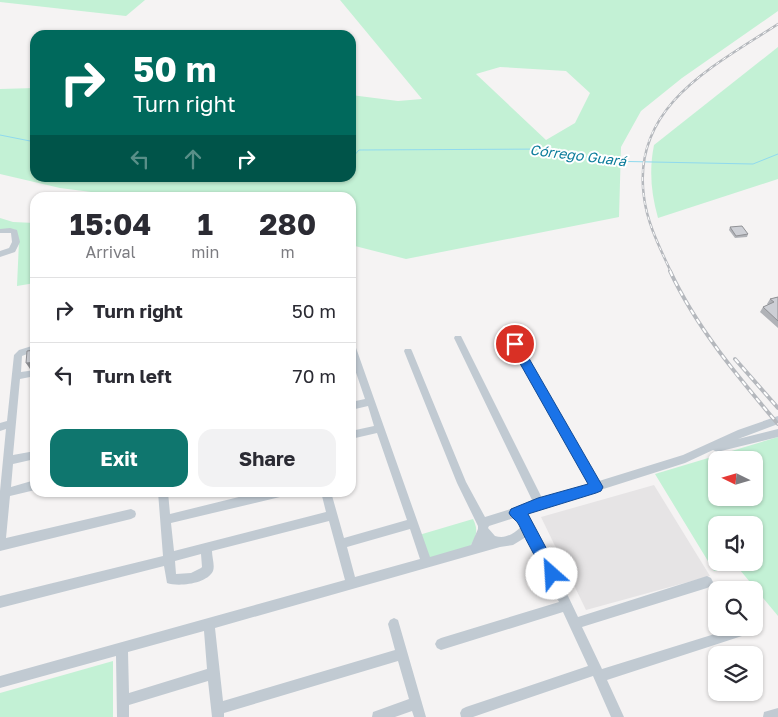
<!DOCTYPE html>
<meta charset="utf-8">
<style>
:root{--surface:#fff;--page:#f2f2f3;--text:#2b2b33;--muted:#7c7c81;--line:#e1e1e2;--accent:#0f766e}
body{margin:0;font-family:"Golos Text",sans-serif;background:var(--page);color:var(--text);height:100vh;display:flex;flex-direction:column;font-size:19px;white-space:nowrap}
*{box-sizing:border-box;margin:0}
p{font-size:16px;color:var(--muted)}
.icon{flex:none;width:28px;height:28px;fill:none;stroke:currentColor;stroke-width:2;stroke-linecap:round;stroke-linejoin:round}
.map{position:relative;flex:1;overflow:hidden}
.panel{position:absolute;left:30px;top:192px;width:326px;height:305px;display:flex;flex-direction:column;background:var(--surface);border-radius:15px;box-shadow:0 1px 4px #0004}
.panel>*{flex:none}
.guide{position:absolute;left:30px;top:30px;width:326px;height:152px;border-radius:15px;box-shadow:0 1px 4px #0004;background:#00695c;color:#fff;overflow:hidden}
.needle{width:32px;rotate:275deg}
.controls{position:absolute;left:708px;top:451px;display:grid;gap:10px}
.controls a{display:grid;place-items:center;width:55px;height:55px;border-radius:10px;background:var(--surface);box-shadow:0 1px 4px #0004;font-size:25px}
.pin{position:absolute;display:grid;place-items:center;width:42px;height:42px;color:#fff;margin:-21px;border:2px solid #fff;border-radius:50%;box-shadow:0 1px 5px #0007}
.me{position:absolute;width:55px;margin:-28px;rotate:334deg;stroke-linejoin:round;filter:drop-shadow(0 0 4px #0008)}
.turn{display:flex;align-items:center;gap:18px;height:105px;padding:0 20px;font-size:22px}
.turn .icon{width:65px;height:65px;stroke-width:2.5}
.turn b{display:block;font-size:35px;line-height:42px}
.lanes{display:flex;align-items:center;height:48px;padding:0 20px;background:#0003;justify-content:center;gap:25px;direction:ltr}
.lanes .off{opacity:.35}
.eta{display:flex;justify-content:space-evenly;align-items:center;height:85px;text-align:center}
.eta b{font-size:30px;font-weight:700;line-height:35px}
.primary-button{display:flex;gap:10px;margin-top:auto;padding:10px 20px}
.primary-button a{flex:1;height:58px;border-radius:15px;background:var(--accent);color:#fff;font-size:20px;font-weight:700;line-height:58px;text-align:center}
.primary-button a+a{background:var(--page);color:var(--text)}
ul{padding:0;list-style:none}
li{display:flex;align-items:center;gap:15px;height:65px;padding:0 20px;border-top:1px solid var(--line)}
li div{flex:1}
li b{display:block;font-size:19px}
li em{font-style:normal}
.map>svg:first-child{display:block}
</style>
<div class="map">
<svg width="778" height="717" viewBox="0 0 778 717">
<rect width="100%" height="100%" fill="#f5f3f3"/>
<polygon fill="#e6e4e5" points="654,485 710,576 586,610 541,517"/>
<g fill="#c3f1d5" fill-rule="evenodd">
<polygon points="0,0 145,0 126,16 0,2"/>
<path d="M340,0H778V11L682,78L641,111L621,147L619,217L406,259L351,245V198L130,197L60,188L0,174V89L35,88V178H351V95L398,101L422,99ZM500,67L566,71L590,93L575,123L546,140L476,74Z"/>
<path d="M778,47V179L658,218C651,193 649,170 654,145Z"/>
<polygon points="0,218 13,222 35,223 35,283 17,286 19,241 14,229 0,229"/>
<path d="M778,437V616L740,570L714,571L655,474ZM716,460H754V498H716ZM716,525H754V562H716Z"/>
<path d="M473,519C479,531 476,537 469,548L426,560L419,535Z"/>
<polygon points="113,661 113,717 0,717 0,693"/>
</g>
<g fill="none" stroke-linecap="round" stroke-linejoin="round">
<g stroke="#90daee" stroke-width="1">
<polyline points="0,135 35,142"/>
<polyline points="351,159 359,150 552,149 603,161 753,164 778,154"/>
</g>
<g fill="#c1cad2" fill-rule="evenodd">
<polygon points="10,228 17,230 20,242 15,252 0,257 0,251 9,248 12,242 11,233 0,233 0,229"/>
<path d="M506,325L509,326L599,481L683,455L738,430L778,416V424L738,439L778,429V437L717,452L713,450L685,463L525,514L532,527L540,537L578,617L707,576L711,578L713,582L711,586L707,588L582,627L602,669L734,628H742L744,632L742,636L607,680L624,717H611L593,676L473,717H461L460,713L462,709L466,707L588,666L563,612L441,650L437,648L435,644L437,640L441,638L559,602L532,545L526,537L513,545L500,547L215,628L223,701L395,650L388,624L390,620L394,618L398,620L426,717H414L412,711L395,717H372L373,712L409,699L398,661L224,713V717H212L208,681L129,705V717H117L116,656L0,688V676L345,580L329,521L212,551C212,557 215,566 213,571C207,584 178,587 167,583L164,566L0,608V596L163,556L158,492H168L170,514L259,492H285L284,495L280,497L171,523L174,551L326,512L321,492H331L344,538L407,520L377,433L351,439V431L374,426L368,406L351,410V402L365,399L351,358V342L355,345L430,557L471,545L478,529V526L457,483L404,351L405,349H411L412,351L466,482L485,517L533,502L454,338L455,336H461L542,498L590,484L502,328ZM514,518L520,523L521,527C513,534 506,539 495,536L488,528L489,526ZM410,529L420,559L355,577L347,547ZM201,554L202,567L201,568L191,573L176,574L175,561ZM204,631L207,669L129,693L128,652Z"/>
<polygon points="35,345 35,351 22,356 21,372 35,370 35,376 20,379 13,455 35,451 35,459 13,464 11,487 35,480 35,490 10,496 6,538 131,509 135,511 136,514 135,517 131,519 0,551 0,491 6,429 0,431 0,423 7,421 14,355 19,350"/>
<polygon points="778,708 778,717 763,717 764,712"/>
</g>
<defs>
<path id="rail-far1" d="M671,272C660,248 647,223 644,197C631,106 714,66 778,24"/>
<g id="rail">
<path d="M670,271C696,327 738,377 778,424"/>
<polyline points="735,359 778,408"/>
</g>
</defs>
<use href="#rail-far1" stroke="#b5b8bd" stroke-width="2.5"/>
<use href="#rail" stroke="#b5b8bd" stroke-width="4"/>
<use href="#rail-far1" stroke="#fff" stroke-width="1" stroke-dasharray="4" stroke-linecap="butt"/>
<use href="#rail" stroke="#fff" stroke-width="2" stroke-dasharray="5.5" stroke-linecap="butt"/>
</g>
<g fill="#b0b2b7">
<polygon points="730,227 748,234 747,237 735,238 729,230"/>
<polygon points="778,297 778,328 760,312 763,307 768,305 767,304 770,299"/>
</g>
<polygon fill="#909195" points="35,362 35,368 30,369 26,363"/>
<g fill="#cdcfd5" stroke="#909195">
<polygon points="742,226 748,234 736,236 730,227"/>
<polygon points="778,297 778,321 763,307 774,302 770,299"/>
<polygon points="35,350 35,362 26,363 27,351"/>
</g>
<path fill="#1a73e8" stroke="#114b97" d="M515,340L519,341L603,487L601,491L596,493L528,514L560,574L558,579L552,581L547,579C538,561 527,543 519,525C517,520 511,518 509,513L511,509L538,498L588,484L509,344Z"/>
<g text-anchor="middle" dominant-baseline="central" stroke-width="4" stroke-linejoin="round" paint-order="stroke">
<g font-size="14" font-style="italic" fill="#0c7c9b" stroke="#fff">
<text transform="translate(578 155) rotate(7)">Córrego Guará</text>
</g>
</g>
</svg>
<div class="controls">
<a><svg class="needle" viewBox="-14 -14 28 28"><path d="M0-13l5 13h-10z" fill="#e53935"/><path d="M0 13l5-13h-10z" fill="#7c7c81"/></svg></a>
<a><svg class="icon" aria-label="sound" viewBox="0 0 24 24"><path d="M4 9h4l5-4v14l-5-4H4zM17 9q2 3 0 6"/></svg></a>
<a><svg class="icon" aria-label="search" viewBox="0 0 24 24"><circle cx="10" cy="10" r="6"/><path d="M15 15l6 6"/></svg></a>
<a><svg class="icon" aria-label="layers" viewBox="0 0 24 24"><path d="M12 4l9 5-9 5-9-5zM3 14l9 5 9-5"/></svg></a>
</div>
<div class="pin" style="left:515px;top:344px;background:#d93025"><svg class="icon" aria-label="arrive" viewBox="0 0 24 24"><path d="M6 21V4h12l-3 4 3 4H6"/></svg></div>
<svg class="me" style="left:552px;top:574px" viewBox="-20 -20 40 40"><circle r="19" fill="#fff"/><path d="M0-13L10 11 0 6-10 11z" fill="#1a73e8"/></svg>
<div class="guide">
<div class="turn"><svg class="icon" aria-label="right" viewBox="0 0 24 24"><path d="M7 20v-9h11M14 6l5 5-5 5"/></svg><div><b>50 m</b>Turn right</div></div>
<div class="lanes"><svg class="icon off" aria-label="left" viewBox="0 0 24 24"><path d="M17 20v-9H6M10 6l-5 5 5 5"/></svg><svg class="icon off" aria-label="ahead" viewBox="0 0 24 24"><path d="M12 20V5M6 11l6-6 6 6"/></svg><svg class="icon" aria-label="right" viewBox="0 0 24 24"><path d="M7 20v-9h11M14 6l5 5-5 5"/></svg></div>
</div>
<section class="panel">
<div class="eta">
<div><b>15:04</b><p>Arrival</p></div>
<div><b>1</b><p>min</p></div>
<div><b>280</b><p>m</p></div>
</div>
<ul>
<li><svg class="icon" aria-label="right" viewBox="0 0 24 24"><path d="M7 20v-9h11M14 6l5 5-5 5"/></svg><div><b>Turn right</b></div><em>50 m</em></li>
<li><svg class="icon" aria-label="left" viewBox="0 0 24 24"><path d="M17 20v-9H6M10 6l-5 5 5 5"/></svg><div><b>Turn left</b></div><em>70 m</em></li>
</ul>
<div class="primary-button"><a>Exit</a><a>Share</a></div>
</section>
</div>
